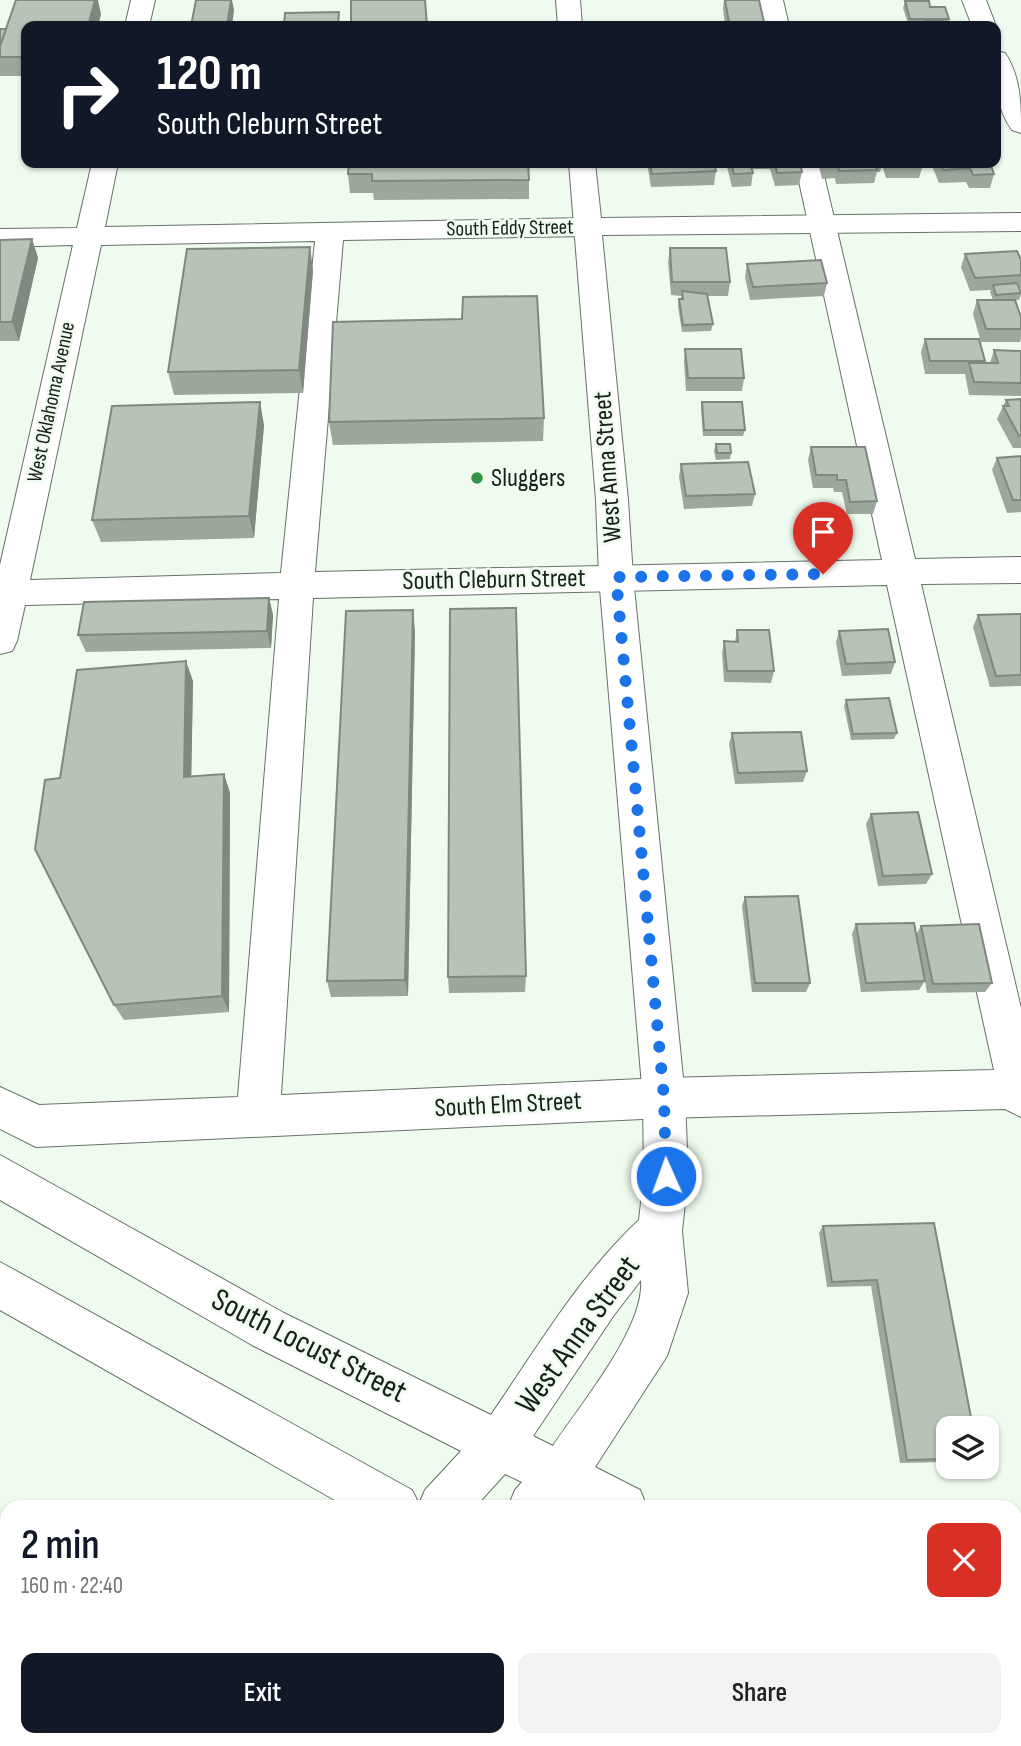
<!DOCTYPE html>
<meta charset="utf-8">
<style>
:root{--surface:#fff;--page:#f2f2f2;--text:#202124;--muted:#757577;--accent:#111827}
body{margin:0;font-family:"Sofia Sans Condensed",sans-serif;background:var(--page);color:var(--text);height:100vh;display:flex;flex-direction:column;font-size:26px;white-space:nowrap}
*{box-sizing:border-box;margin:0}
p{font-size:23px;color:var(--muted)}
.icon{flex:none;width:38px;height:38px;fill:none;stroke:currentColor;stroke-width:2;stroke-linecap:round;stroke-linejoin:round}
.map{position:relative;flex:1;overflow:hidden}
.sheet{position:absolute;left:0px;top:1500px;width:1022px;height:247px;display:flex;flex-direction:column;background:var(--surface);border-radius:21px 21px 0 0;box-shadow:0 2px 5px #0004}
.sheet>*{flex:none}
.top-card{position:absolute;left:21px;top:21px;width:980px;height:147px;border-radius:14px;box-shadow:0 2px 5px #0004;background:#111827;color:#fff;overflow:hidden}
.fabs{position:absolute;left:936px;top:1416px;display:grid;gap:14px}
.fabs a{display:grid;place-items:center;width:63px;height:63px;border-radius:14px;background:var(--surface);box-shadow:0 2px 5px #0004;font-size:35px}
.pin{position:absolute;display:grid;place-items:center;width:60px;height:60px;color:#fff;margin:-72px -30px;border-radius:50% 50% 50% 0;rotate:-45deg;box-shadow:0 0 7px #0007}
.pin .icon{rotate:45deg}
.me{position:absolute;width:77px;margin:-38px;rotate:358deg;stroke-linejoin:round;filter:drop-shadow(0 0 5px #0008)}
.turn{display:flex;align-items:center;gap:24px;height:147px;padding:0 21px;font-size:32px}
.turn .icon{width:91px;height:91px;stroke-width:2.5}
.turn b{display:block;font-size:49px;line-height:60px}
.round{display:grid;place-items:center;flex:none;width:74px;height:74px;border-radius:14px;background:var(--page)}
.summary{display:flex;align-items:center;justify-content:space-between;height:119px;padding:0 21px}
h1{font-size:42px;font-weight:600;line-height:52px;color:var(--accent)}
.action{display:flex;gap:14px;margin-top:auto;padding:14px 21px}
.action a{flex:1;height:80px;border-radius:14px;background:var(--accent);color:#fff;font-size:28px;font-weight:600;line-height:80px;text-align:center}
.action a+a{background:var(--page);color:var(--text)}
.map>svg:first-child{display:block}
</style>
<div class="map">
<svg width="1021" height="1746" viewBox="0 0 1021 1746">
<rect width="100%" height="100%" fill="#eefbee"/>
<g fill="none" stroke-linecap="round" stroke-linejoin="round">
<defs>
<g id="minor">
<polygon points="131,0 155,0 149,26 125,26"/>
<polygon points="759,0 783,0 789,26 765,26"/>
<polygon points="962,0 986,0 996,26 996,27 972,26"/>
<path d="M996,51L1005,53C1021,77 1021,104 1021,133L1012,130C995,107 995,78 996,51Z"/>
<path d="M92,163H118L105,227L588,218L598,221L602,227L598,233L588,236L343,240L315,572L882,560L795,163H821L915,559L1021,557V583L921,584L1021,1008V1117L1005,1109L664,1118L36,1147L0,1129V1087L39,1105L238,1097L279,599L25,605L17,641L12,651L0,654V565L73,245L0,247V229L77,228ZM315,241L281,573L30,580L101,245ZM887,585L994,1070L664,1078L281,1095L313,598Z"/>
<polygon points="298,1740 357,1740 354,1746 295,1746"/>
</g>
<g id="major">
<polygon points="556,0 580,0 582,26 558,26"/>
<path d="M569,163H595L601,218L1021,213V231L602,235L628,500L633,577L685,1098L688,1176L682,1231L688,1293L667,1356L595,1467L640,1490L647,1507H508L515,1490L522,1482L505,1474L475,1507H347L0,1310V1262L412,1490L419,1504L425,1490L461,1451L252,1345L0,1200V1155L284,1313L491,1415C537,1348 579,1276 639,1220L644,1176L643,1098L599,577L596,500ZM641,1280C645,1328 580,1405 553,1446L533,1436L614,1315Z"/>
<polygon points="1015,1692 1021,1694 1021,1746 1002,1740 1015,1740"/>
<polygon points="797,1740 858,1740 861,1746 800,1746"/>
</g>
</defs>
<use href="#minor" stroke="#667267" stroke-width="2"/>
<use href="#major" stroke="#667267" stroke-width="2"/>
<use href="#minor" fill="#fff" fill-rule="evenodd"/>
<use href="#major" fill="#fff" fill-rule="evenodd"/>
</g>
<g fill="#9da89d">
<polygon points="724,0 759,0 764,22 763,26 725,26 723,8"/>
<polygon points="905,1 930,7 949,19 948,26 909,26 903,8"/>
<polygon points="101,14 98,26 26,26 26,76 0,76 0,29"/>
<polygon points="349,163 529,180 529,199 374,200 373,193 350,193 348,174"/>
<polygon points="647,163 714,163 716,171 714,185 651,187"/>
<polygon points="726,163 800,163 802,172 799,185 775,186 770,169 752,169 753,173 751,186 732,187"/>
<polygon points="818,163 922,163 923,165 919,178 886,178 882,165 880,172 877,172 874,183 836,184 835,178 822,179"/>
<polygon points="933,163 990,163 994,174 990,188 969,188 966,182 939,183 932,166"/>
<polygon points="32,239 38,258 19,341 0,341 0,240"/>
<polygon points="670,248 730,282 728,296 707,296 713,324 711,331 682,332 678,306 679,299 681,299 681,296 671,295 668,262"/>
<polygon points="965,254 1021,260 1021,288 1019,288 1021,295 1019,300 1016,300 1021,317 1021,338 1020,342 981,342 973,314 977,300 993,300 990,292 991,290 970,291 961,267"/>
<polygon points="747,264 827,283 824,296 750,300 745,277"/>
<polygon points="313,270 303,393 174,395 168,372"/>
<polygon points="925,339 985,361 984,363 990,363 994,350 1021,351 1021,396 969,395 965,374 925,374 921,352"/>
<polygon points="685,349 744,378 742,391 686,391 684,362"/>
<polygon points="1021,399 1021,448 1013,448 997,419 1006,400"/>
<polygon points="702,402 745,430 743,436 703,436 701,408"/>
<polygon points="544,418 543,441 333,445 329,422"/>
<polygon points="264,425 254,538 101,542 92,520"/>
<polygon points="716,444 731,453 730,459 716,460 714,451"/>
<polygon points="811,447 877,501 873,514 847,514 842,492 834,492 833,488 813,488 808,460"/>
<polygon points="1021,456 1021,512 1007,513 992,470 997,458"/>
<polygon points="681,464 755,494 752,506 684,509 679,477"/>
<polygon points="269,598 273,615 271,648 86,652 78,635"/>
<polygon points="1021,614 1021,686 990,687 973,627 978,615"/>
<polygon points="737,630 774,671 771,683 724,682 722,653 724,641 735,642"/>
<polygon points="415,631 408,996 331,997 327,981"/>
<polygon points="839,631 895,662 891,674 842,676 836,642"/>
<polygon points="193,681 191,776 224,774 230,793 229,1012 124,1020 114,1005 60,778"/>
<polygon points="846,700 897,733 894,739 851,740 844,706"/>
<polygon points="732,733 807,771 803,782 735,784 729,744"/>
<polygon points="871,814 932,874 926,884 878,886 866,824"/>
<polygon points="745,897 810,983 806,992 752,992 742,906"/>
<polygon points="856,924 916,935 921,926 992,983 985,992 927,993 925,981 919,990 861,992 852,934"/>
<polygon points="526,976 525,992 449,993 448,977"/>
<polygon points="934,1223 948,1428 948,1462 900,1463 871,1286 827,1287 819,1233 823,1226"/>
<polygon points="720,1740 731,1740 742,1746 718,1746"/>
</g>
<g fill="#808880">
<polygon points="95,0 98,0 101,14 98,26 88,26"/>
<polygon points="231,0 232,0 234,10 232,26 227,26"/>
<polygon points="32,239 38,258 19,341 12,322"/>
<polygon points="310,247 313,270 303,393 299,370"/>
<polygon points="260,402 264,425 254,538 249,516"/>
<polygon points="269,598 273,615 271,648 267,631"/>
<polygon points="413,610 415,631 408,996 405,980"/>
<polygon points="186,661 193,681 191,796 184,777"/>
<polygon points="224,774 230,793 229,1012 222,996"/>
</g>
<g fill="#b7c3b7" stroke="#808880" stroke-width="2">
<polygon points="16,0 95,0 88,26 26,26 26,57 0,57 0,46"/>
<polygon points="196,0 231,0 227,26 191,26"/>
<polygon points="351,0 425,0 427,26 351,26"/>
<polygon points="725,0 759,0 764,22 729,23"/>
<polygon points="905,1 929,1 930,7 945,7 949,19 910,19"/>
<polygon points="339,12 338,26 284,26 285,13"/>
<polygon points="926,21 943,21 945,26 919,26 918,25 927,25"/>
<polygon points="0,29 6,29 0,46"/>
<polygon points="349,163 528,163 529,180 372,181 372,174 348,174"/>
<polygon points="650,163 714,163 716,171 652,174"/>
<polygon points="731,163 750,163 753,173 734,174"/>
<polygon points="775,163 800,163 802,172 777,173"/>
<polygon points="825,163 875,163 877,170 839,171 838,165 825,165"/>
<polygon points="889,163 922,163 923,165 889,165"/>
<polygon points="940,163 990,163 994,174 973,175 970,168 943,170"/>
<polygon points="32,239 12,322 0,322 0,240"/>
<polygon points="310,247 299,370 168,372 187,249"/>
<polygon points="670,248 726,248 730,282 672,282"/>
<polygon points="1017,251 1021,260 1021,275 975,278 965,254"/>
<polygon points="821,260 827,283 753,287 747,264"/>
<polygon points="1017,283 1021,293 996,295 993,285"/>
<polygon points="682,291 707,294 713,324 683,325 679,299 683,299"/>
<polygon points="537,296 544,418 329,422 333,322 462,319 463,297"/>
<polygon points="977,300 1015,300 1021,317 1021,329 986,329"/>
<polygon points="925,339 979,339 985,361 930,361"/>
<polygon points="685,349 741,349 744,378 688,378"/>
<polygon points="994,350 1021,351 1021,383 974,382 969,363 998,363"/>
<polygon points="1021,399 1021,435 1019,436 1003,406 1009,406 1006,400"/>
<polygon points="260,402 249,516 92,520 112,406"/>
<polygon points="702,402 742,402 745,430 704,430"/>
<polygon points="716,444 730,444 731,453 717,453"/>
<polygon points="811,447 865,447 877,501 850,502 846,480 837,480 837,475 816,475"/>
<polygon points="1021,456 1021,500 1013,500 997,458"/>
<polygon points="748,462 755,494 686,496 681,464"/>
<polygon points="269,598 267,631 78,635 84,602"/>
<polygon points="516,608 526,976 448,977 450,609"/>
<polygon points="413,610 405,980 327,981 346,611"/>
<polygon points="1021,614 1021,675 996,676 978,615"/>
<polygon points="888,629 895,662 846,664 839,631"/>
<polygon points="737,630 769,630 774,671 727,671 724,641 738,642"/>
<polygon points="186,661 184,777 224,774 222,996 114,1005 35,849 45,780 60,778 77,670"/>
<polygon points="889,698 897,733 853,734 846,700"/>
<polygon points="801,732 807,771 738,773 732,733"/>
<polygon points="918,812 932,874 883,876 871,814"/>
<polygon points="798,896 810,983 755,983 745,897"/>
<polygon points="914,923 925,981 866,983 856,924"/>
<polygon points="979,924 992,983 933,984 921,926"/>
<polygon points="934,1223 973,1428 948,1428 948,1459 907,1460 877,1280 832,1282 823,1226"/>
<polygon points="727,1740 731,1740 742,1746 725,1746"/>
</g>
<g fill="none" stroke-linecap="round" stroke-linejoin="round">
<polyline stroke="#1a73e8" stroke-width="12" stroke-dasharray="0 21.6" points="666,1176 664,1098 616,577 823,574"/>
</g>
<circle fill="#339346" stroke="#eefbee" stroke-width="2.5" cx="477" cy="478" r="7"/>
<g text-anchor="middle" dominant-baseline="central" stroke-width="5" stroke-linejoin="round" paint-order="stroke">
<g font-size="21" fill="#191d19" stroke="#eefbee">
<text transform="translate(510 228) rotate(-1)">South Eddy Street</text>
<text transform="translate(51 402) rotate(-78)">West Oklahoma Avenue</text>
</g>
<g font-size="26" fill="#191d19" stroke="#eefbee">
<text transform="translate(608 467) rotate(-94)">West Anna Street</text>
<text transform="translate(494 580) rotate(-1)">South Cleburn Street</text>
<text transform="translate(508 1105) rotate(-3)">South Elm Street</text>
</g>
<g font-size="26" fill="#191d19" stroke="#eefbee" text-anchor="start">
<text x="491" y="478">Sluggers</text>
</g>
<g font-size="32" fill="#191d19" stroke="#eefbee">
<text transform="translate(578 1335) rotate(-54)">West Anna Street</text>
<text transform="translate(309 1346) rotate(27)">South Locust Street</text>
</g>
</g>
</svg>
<div class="fabs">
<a><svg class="icon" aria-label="layers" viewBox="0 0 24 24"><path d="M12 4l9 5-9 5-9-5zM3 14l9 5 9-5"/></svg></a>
</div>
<div class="pin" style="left:823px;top:574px;background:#d93025"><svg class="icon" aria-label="arrive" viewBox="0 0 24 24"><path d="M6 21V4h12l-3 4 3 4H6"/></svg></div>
<svg class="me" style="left:666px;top:1176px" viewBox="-20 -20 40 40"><circle r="17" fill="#1a73e8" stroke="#fff" stroke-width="3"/><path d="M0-11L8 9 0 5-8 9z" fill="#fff"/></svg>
<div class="top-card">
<div class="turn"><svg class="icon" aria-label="right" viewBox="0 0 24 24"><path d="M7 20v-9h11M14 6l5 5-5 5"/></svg><div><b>120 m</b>South Cleburn Street</div></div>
</div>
<section class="sheet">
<div class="summary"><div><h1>2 min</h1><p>160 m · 22:40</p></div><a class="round" style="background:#d93025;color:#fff"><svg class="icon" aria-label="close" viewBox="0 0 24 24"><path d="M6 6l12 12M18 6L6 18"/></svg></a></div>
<div class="action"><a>Exit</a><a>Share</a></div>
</section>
</div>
